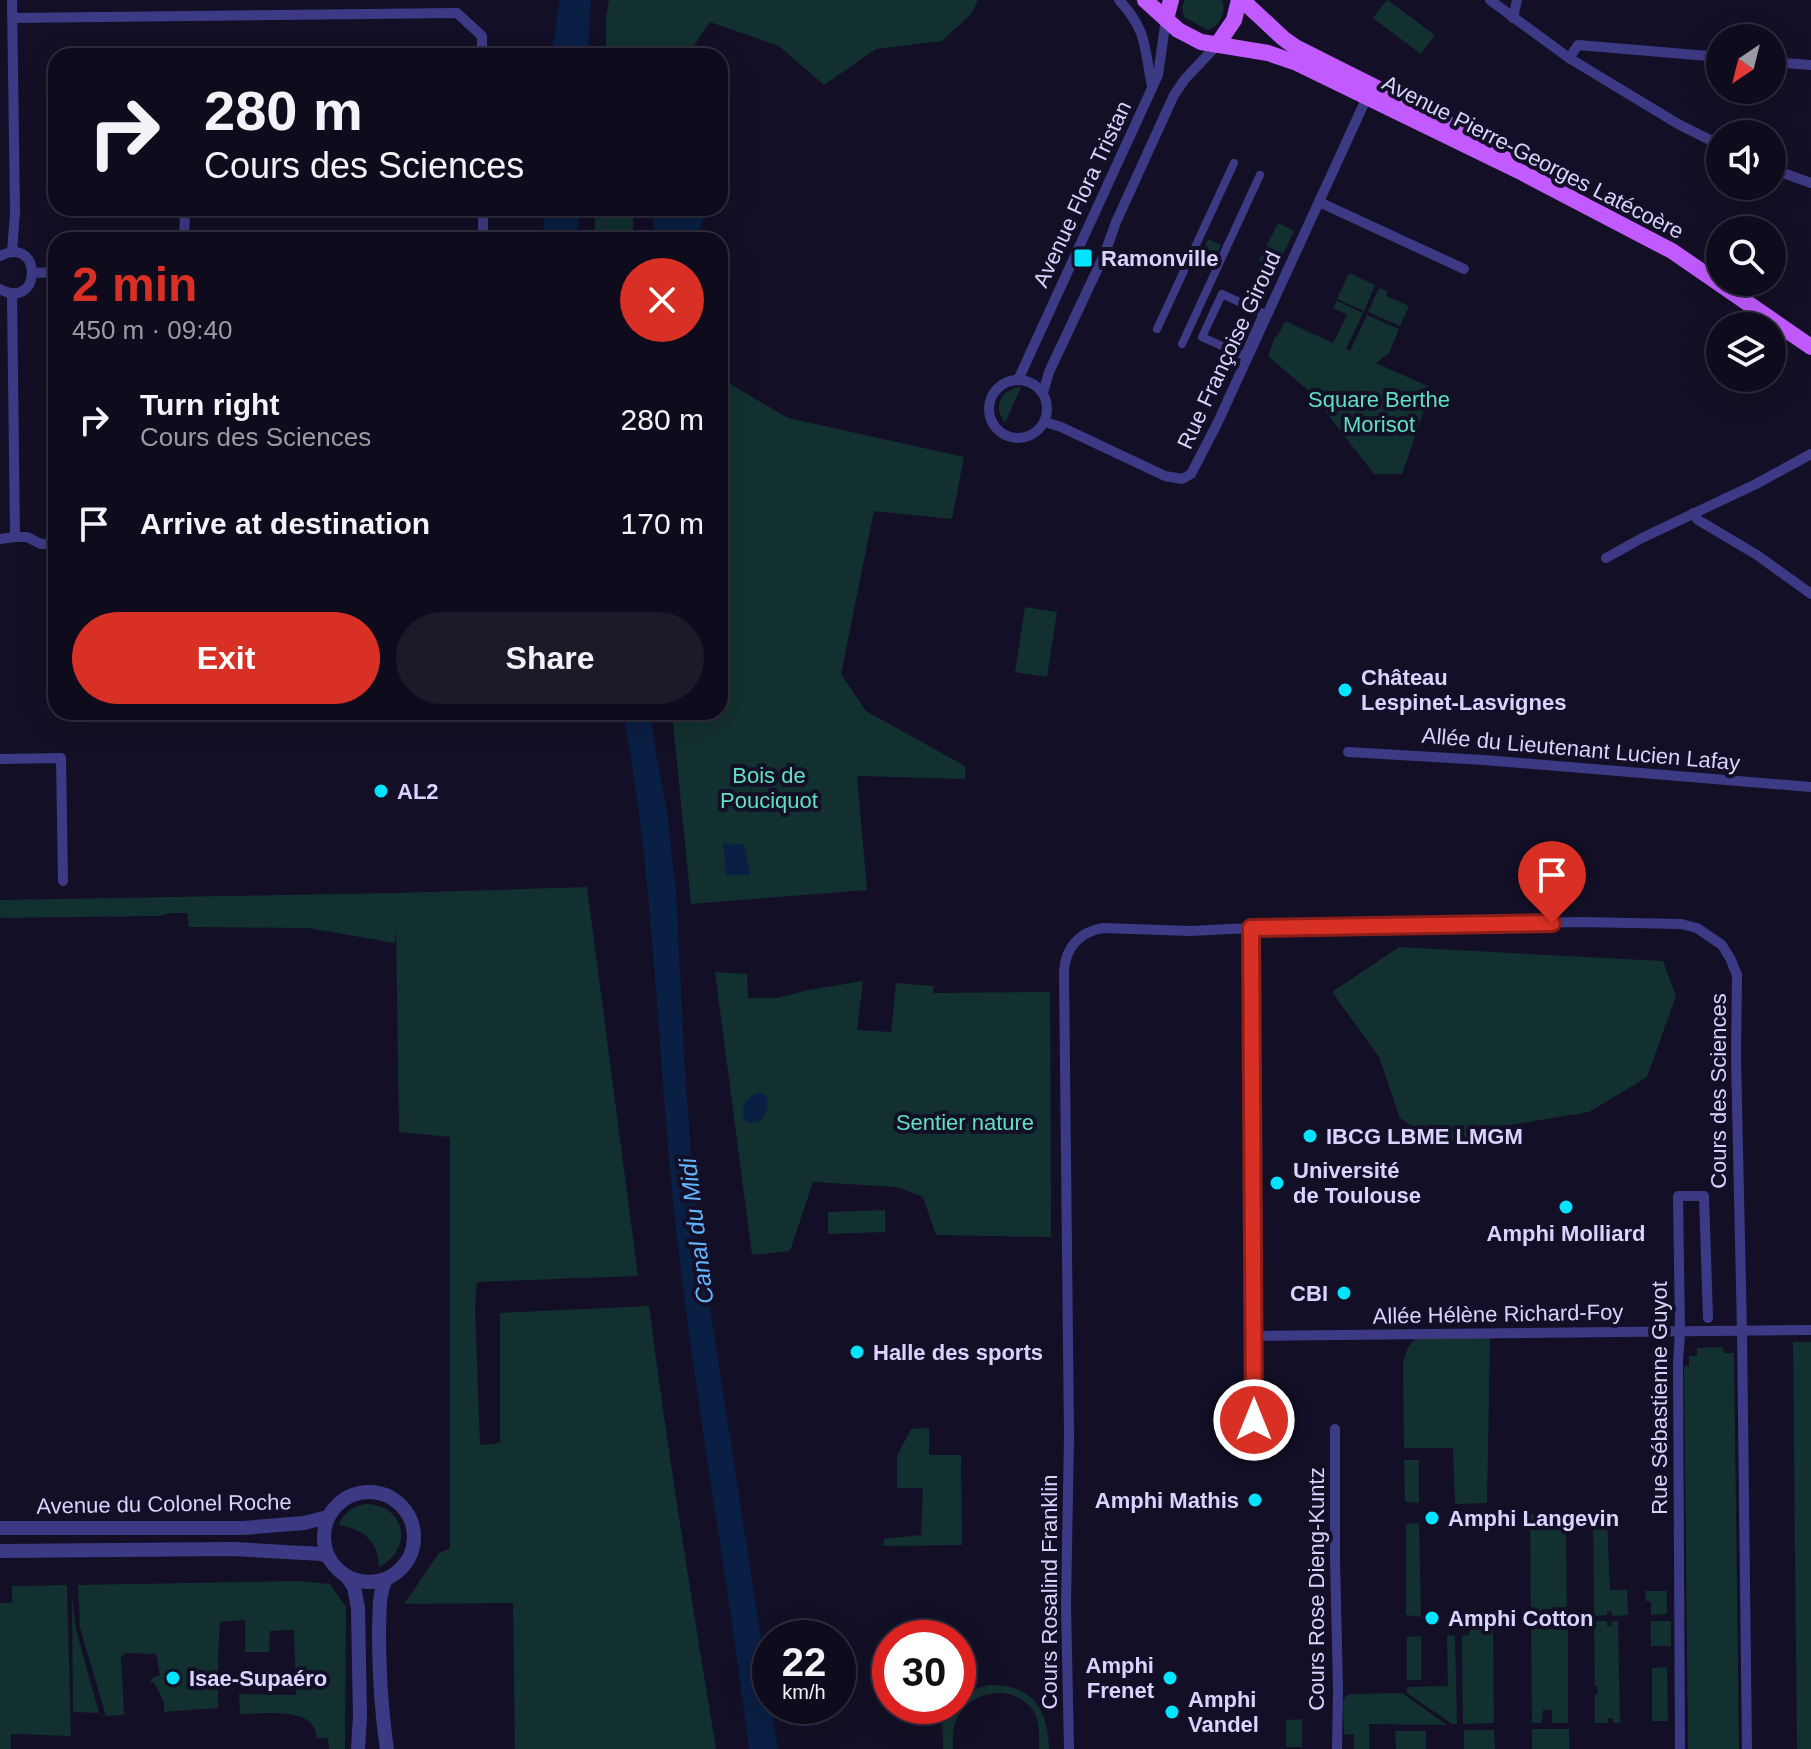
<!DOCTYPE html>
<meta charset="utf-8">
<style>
:root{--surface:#0e0b1c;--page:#1c1929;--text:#f1f3f6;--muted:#9b9ba3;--line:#2e2b3b;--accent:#d93025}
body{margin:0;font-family:Arial,sans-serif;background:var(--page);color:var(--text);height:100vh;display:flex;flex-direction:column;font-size:30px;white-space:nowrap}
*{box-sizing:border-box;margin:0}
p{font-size:26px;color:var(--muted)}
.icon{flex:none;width:44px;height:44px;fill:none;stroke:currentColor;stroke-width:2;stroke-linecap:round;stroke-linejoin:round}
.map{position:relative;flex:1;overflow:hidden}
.details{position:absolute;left:48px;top:232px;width:680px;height:488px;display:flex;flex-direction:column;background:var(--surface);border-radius:24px;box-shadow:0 8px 32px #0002,0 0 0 2px var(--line)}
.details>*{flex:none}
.hud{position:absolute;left:48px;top:48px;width:680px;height:168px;border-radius:24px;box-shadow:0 8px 32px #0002,0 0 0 2px var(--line);background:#0e0b1c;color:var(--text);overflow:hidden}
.needle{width:52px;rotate:215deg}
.controls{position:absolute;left:1706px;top:24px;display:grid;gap:16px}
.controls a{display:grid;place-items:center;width:80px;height:80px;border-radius:50%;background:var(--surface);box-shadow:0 8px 32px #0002,0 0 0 2px var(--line);font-size:40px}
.speed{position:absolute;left:752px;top:1620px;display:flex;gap:16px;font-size:40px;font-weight:700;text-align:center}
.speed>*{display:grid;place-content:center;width:104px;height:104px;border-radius:50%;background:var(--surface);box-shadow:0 8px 32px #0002,0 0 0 2px var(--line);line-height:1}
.speed small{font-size:20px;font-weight:400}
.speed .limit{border:12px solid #d22;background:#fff;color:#111}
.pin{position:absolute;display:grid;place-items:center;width:68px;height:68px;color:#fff;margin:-82px -34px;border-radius:50% 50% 50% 0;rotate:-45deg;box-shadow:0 0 8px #0007}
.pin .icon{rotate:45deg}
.me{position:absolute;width:88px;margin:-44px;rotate:0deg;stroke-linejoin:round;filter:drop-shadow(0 0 6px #0008)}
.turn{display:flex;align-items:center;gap:28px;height:168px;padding:0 24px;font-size:36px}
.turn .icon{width:104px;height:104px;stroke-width:2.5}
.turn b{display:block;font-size:56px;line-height:68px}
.round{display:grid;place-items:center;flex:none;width:84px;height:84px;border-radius:42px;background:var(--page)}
.head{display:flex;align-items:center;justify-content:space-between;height:136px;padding:0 24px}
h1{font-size:48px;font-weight:800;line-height:60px;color:var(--accent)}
.action{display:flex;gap:16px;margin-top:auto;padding:16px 24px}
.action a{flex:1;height:92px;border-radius:48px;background:var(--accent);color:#fff;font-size:32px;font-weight:800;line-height:92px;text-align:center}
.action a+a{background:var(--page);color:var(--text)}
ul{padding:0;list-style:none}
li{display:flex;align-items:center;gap:24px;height:104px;padding:0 24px}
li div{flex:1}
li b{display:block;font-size:30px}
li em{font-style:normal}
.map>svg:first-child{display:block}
</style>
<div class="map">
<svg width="1811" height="1749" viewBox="0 0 1811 1749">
<rect width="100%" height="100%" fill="#130f26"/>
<g fill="#12302f">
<polygon points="609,0 978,0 971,14 942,41 876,49 824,85 779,46 710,22 687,56 606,56 606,17"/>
<path d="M1185,0H1222C1227,11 1219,28 1207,30L1184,17L1182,7Z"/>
<polygon points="1387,0 1435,35 1421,54 1373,18"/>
<rect x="595" y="208" width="38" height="32"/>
<polygon points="1278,223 1294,231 1276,269 1259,261"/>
<polygon points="1208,239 1221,245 1210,270 1197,263"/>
<polygon points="1349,273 1375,285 1364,311 1337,299"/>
<polygon points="1379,288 1388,291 1386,296 1409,306 1400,326 1368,312"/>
<polygon points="1337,301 1363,313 1346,349 1350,351 1367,315 1399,329 1389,353 1376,363 1432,388 1402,474 1374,474 1311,393 1268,356 1275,337 1277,337 1285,321 1333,343 1347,315 1333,308"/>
<polygon points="720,378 788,418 964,457 952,519 874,511 841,674 866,711 965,766 965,779 857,776 867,890 691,904 672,712 720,712"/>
<path d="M1021,387L1005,423C992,406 1001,389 1021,387Z"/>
<polygon points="1025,607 1057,612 1047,677 1015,672"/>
<path d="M587,887L638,1276L477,1282L475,1309L480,1445L500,1443V1313L649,1306C668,1454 692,1602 716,1749H515L513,1603L404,1604L439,1553L450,1548V1137L399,1132L396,926L395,943L308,928L189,927L187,913H171L158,916L0,918V900L396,893Z"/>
<polygon points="1399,947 1663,961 1676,996 1647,1077 1589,1112 1504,1126 1439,1145 1400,1118 1379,1057 1332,992"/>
<polygon points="715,972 747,974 748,998 777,998 809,990 863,981 857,1030 891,1032 896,983 934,986 933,993 1050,992 1051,1237 936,1235 923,1197 896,1187 813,1182 790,1251 752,1255"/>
<polygon points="885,1210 885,1232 828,1234 828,1212"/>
<path d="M1416,1338H1490L1487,1503L1455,1504L1453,1448H1404L1403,1364C1405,1353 1408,1345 1416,1338Z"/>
<polygon points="1793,1342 1811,1342 1811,1749 1797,1749"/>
<polygon points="1723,1347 1724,1353 1734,1353 1739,1749 1688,1749 1684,1366 1689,1366 1689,1356 1697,1356 1697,1348"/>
<polygon points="929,1428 929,1455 961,1455 962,1545 883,1546 884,1539 921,1535 923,1488 897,1488 897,1456 911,1429"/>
<polygon points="1404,1460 1419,1460 1419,1503 1405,1502"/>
<path d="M366,1504C406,1505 414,1549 379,1567C378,1539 363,1530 339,1525C343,1512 354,1506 366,1504Z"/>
<polygon points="1530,1514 1566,1514 1567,1623 1552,1623 1551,1609 1542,1609 1541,1623 1531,1623"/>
<polygon points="1593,1519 1607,1520 1610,1590 1627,1590 1628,1615 1612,1616 1612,1612 1607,1611 1607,1615 1594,1616"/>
<polygon points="1419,1523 1421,1617 1406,1615 1406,1526 1407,1524"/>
<path d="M299,1581L330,1584L346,1607L345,1749H329L328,1738H317C315,1705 264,1714 240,1714L239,1694L296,1695L294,1630L270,1631L269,1652H245V1620L220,1622L218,1655V1708L164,1712V1702L154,1683L150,1682L154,1677L160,1675L156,1654L126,1653L121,1657L124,1715L106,1716L80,1628L78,1585Z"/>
<polygon points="67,1585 71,1736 11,1734 11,1749 0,1749 0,1603 12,1603 12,1586"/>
<polygon points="1645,1591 1667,1591 1667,1614 1651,1615 1651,1602 1646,1601"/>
<polygon points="72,1596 76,1629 99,1713 73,1712"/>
<polygon points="1596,1621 1607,1621 1607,1626 1611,1626 1612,1621 1618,1621 1620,1723 1613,1723 1613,1718 1608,1718 1608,1723 1595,1723 1595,1694 1598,1694 1597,1686 1595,1686 1594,1622"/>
<rect x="1651" y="1621" width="20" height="25"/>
<polygon points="1470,1629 1493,1630 1494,1723 1463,1724 1462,1636 1469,1635"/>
<polygon points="1531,1629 1568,1629 1568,1723 1552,1723 1552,1710 1543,1710 1542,1723 1532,1723"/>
<polygon points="1447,1635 1455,1636 1457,1724 1452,1724 1407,1693 1407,1687 1448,1686"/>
<polygon points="1421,1636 1421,1680 1407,1680 1407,1637"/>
<polygon points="1667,1667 1668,1721 1652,1721 1652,1668"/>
<path d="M988,1685C1031,1684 1048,1707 1049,1749H1039C1039,1737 1040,1723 1034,1712C1014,1681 965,1690 955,1724C952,1732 953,1741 953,1749H943L942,1706H958V1700L967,1692Z"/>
<polygon points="1402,1693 1447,1725 1369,1724 1369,1749 1354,1749 1354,1734 1344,1735 1343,1702 1346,1696 1351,1694"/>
<polygon points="1302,1719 1302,1747 1286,1747 1286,1720"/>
<polygon points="1532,1729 1569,1729 1569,1749 1520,1749 1532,1749"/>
<polygon points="1464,1730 1494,1730 1495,1749 1464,1749"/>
<polygon points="1395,1731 1426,1731 1426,1749 1396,1749"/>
</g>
<g fill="#0a1f44">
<polygon points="560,0 591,0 588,56 551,56"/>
<polygon points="544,208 579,208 577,240 543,240"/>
<polygon points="652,208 709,208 694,240 655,240"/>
<path d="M623,712H650L657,759L667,812L676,891L684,1056L693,1183L708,1295L778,1749H749C727,1569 693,1391 674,1211C657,1045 654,876 623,712Z"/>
<polygon points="723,843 744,844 750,875 726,875"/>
<path d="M757,1093H761L767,1097C770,1112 758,1132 743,1118C741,1106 745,1098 757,1093Z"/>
</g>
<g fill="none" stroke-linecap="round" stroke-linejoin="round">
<g stroke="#3d3a85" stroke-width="8">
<polygon points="1222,294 1263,313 1244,356 1202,337"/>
<polyline points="1157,329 1234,163"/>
<polyline points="1182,344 1260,175"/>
</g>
<g stroke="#3d3a85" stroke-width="10">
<path d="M1119,0C1148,31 1144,48 1152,86"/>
<polyline points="1490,0 1569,58 1678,124 1720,145"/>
<polyline points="13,18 457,13 482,36 482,56"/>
<polyline points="1513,18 1517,0"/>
<polyline points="1569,58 1578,45 1720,57"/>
<polyline points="1772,62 1811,65"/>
<polyline points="1772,169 1811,183"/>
<polyline points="1319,202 1464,269"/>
<polyline points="483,208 483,240"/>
<polyline points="184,240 185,210 274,210"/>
<polyline points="12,252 15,212 12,0"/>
<path d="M0,256C43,234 42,312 0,289"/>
<polyline points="33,273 56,272"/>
<polyline points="12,294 15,537"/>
<circle cx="1018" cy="409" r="29"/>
<polyline points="1018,380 1158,75 1166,19"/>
<polyline points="1043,393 1049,372 1105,253 1116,222 1174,95 1185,79 1217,45"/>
<polyline points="1045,422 1061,427 1165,476 1182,479 1191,474 1217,424 1367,97"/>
<polyline points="1693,513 1698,520 1757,555 1811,594"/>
<polyline points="0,539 15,537 27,537 41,544 56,544"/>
<polyline points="1606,558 1642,538 1756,484 1811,454"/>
<polyline points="1348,752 1484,760 1811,787"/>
<polyline points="0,759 61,758 63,881"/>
<polyline points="1254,1336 1811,1330"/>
<polyline points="1335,1429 1335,1560 1338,1689 1337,1749"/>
<polyline points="1241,1434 1250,1431 1255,1425 1251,1068 1251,928"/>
<path d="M1069,1749L1066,1604L1069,1436L1064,972C1065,948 1079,932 1103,928L1190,931L1251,928L1581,922L1681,924L1697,928L1722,945L1730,958L1737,975L1736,1058L1742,1332L1747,1749"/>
<polyline points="1680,1749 1678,1362 1680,1332 1678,1196 1704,1196 1708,1318"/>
</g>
<g stroke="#3d3a85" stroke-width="14">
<circle cx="369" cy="1537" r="45"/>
<polyline points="0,1528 243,1528 304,1523 328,1517"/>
<polyline points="0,1551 233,1549 322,1554 328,1557"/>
<polyline points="347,1577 354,1587 358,1608 360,1717 358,1749"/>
<path d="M386,1579C378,1595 380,1611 379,1629C379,1669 381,1709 387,1749"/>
</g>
<g stroke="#c25bff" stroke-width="16">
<polyline points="1145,0 1178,30 1201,42 1268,53 1297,63 1519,171 1672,251 1811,347"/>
<polyline points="1242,0 1284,39 1297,48 1508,154"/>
<polyline points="1166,19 1171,0"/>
<polyline points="1217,45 1234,20 1239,0"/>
</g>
</g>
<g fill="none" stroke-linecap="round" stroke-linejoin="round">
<defs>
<polyline id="route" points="1254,1420 1251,928 1552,923"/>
</defs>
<use href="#route" stroke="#8d1f18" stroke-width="20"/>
<use href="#route" stroke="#d93025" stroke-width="14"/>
</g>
<g fill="#00e5ff" stroke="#130f26" stroke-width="3">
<rect x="1073" y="248" width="20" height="20" rx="4"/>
<circle cx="1345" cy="690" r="8"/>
<circle cx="381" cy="791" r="8"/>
<circle cx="1310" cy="1136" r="8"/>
<circle cx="1277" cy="1183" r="8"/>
<circle cx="1566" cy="1207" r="8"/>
<circle cx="1344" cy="1293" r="8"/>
<circle cx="857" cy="1352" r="8"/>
<circle cx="1255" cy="1500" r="8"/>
<circle cx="1432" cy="1518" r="8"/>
<circle cx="1432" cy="1618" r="8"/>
<circle cx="173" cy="1678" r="8"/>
<circle cx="1170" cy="1678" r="8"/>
<circle cx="1172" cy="1712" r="8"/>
</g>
<g text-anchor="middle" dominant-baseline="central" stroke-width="8" stroke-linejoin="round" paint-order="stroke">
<g font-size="22" fill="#d9d4ff" stroke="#130f26">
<text transform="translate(1533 157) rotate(27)">Avenue Pierre-Georges Latécoère</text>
<text transform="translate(1082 194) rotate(-65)">Avenue Flora Tristan</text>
<text transform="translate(1229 350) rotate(-65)">Rue Françoise Giroud</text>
<text transform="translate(1581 749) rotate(5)">Allée du Lieutenant Lucien Lafay</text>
<text transform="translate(1718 1091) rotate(-90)">Cours des Sciences</text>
<text transform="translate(1498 1314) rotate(-1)">Allée Hélène Richard-Foy</text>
<text transform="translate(1659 1398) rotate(-90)">Rue Sébastienne Guyot</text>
<text transform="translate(164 1504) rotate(-1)">Avenue du Colonel Roche</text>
<text transform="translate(1316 1589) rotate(-90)">Cours Rose Dieng-Kuntz</text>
<text transform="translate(1049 1592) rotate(-90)">Cours Rosalind Franklin</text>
</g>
<g font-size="22" font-weight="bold" fill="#d9d4ff" stroke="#130f26" text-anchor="start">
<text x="1101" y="258">Ramonville</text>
<text x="1361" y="677">Château<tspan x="1361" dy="25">Lespinet-Lasvignes</tspan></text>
<text x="397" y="791">AL2</text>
<text x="1326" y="1136">IBCG LBME LMGM</text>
<text x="1293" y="1170">Université<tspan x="1293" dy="25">de Toulouse</tspan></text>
<text x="1566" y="1233" text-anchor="middle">Amphi Molliard</text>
<text x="1328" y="1293" text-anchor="end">CBI</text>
<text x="873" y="1352">Halle des sports</text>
<text x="1239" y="1500" text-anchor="end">Amphi Mathis</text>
<text x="1448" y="1518">Amphi Langevin</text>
<text x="1448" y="1618">Amphi Cotton</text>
<text x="1154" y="1665" text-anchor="end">Amphi<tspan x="1154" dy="25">Frenet</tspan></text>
<text x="189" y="1678">Isae-Supaéro</text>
<text x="1188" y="1699">Amphi<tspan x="1188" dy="25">Vandel</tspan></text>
</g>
<g font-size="22" fill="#5fe0c0" stroke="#130f26">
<text x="1379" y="399">Square Berthe<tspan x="1379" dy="25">Morisot</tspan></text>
<text x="769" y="775">Bois de<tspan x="769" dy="25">Pouciquot</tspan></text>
<text x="965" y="1122">Sentier nature</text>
</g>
<g font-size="24" font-style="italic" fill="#62b6ff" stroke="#130f26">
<text transform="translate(696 1231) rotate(-97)">Canal du Midi</text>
</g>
</g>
</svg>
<div class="controls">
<a><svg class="needle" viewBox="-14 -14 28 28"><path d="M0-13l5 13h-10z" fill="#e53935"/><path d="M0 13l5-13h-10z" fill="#9b9ba3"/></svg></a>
<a><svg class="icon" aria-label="sound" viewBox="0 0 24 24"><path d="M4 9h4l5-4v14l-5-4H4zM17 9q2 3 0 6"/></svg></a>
<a><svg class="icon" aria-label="search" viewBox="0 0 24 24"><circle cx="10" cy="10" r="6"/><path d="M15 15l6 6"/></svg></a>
<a><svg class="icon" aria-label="layers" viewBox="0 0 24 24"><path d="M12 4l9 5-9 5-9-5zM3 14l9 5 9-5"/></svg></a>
</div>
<div class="speed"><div>22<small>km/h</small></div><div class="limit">30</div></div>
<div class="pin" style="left:1552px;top:923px;background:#d93025"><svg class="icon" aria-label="arrive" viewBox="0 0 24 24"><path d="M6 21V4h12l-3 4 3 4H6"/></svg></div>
<svg class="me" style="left:1254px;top:1420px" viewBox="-20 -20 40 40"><circle r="17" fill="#d93025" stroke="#fff" stroke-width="3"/><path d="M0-11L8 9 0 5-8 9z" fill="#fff"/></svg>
<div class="hud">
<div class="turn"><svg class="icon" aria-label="right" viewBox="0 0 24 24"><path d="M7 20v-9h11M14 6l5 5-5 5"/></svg><div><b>280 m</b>Cours des Sciences</div></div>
</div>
<section class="details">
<div class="head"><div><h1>2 min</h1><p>450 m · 09:40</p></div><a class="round" style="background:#d93025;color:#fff"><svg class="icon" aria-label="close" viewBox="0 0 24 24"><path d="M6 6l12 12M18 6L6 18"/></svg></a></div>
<ul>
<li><svg class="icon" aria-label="right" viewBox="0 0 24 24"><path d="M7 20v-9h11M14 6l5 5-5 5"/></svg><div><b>Turn right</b><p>Cours des Sciences</p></div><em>280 m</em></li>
<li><svg class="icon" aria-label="arrive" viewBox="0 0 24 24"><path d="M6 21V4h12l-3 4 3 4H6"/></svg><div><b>Arrive at destination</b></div><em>170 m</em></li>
</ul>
<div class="action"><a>Exit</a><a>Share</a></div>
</section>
</div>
